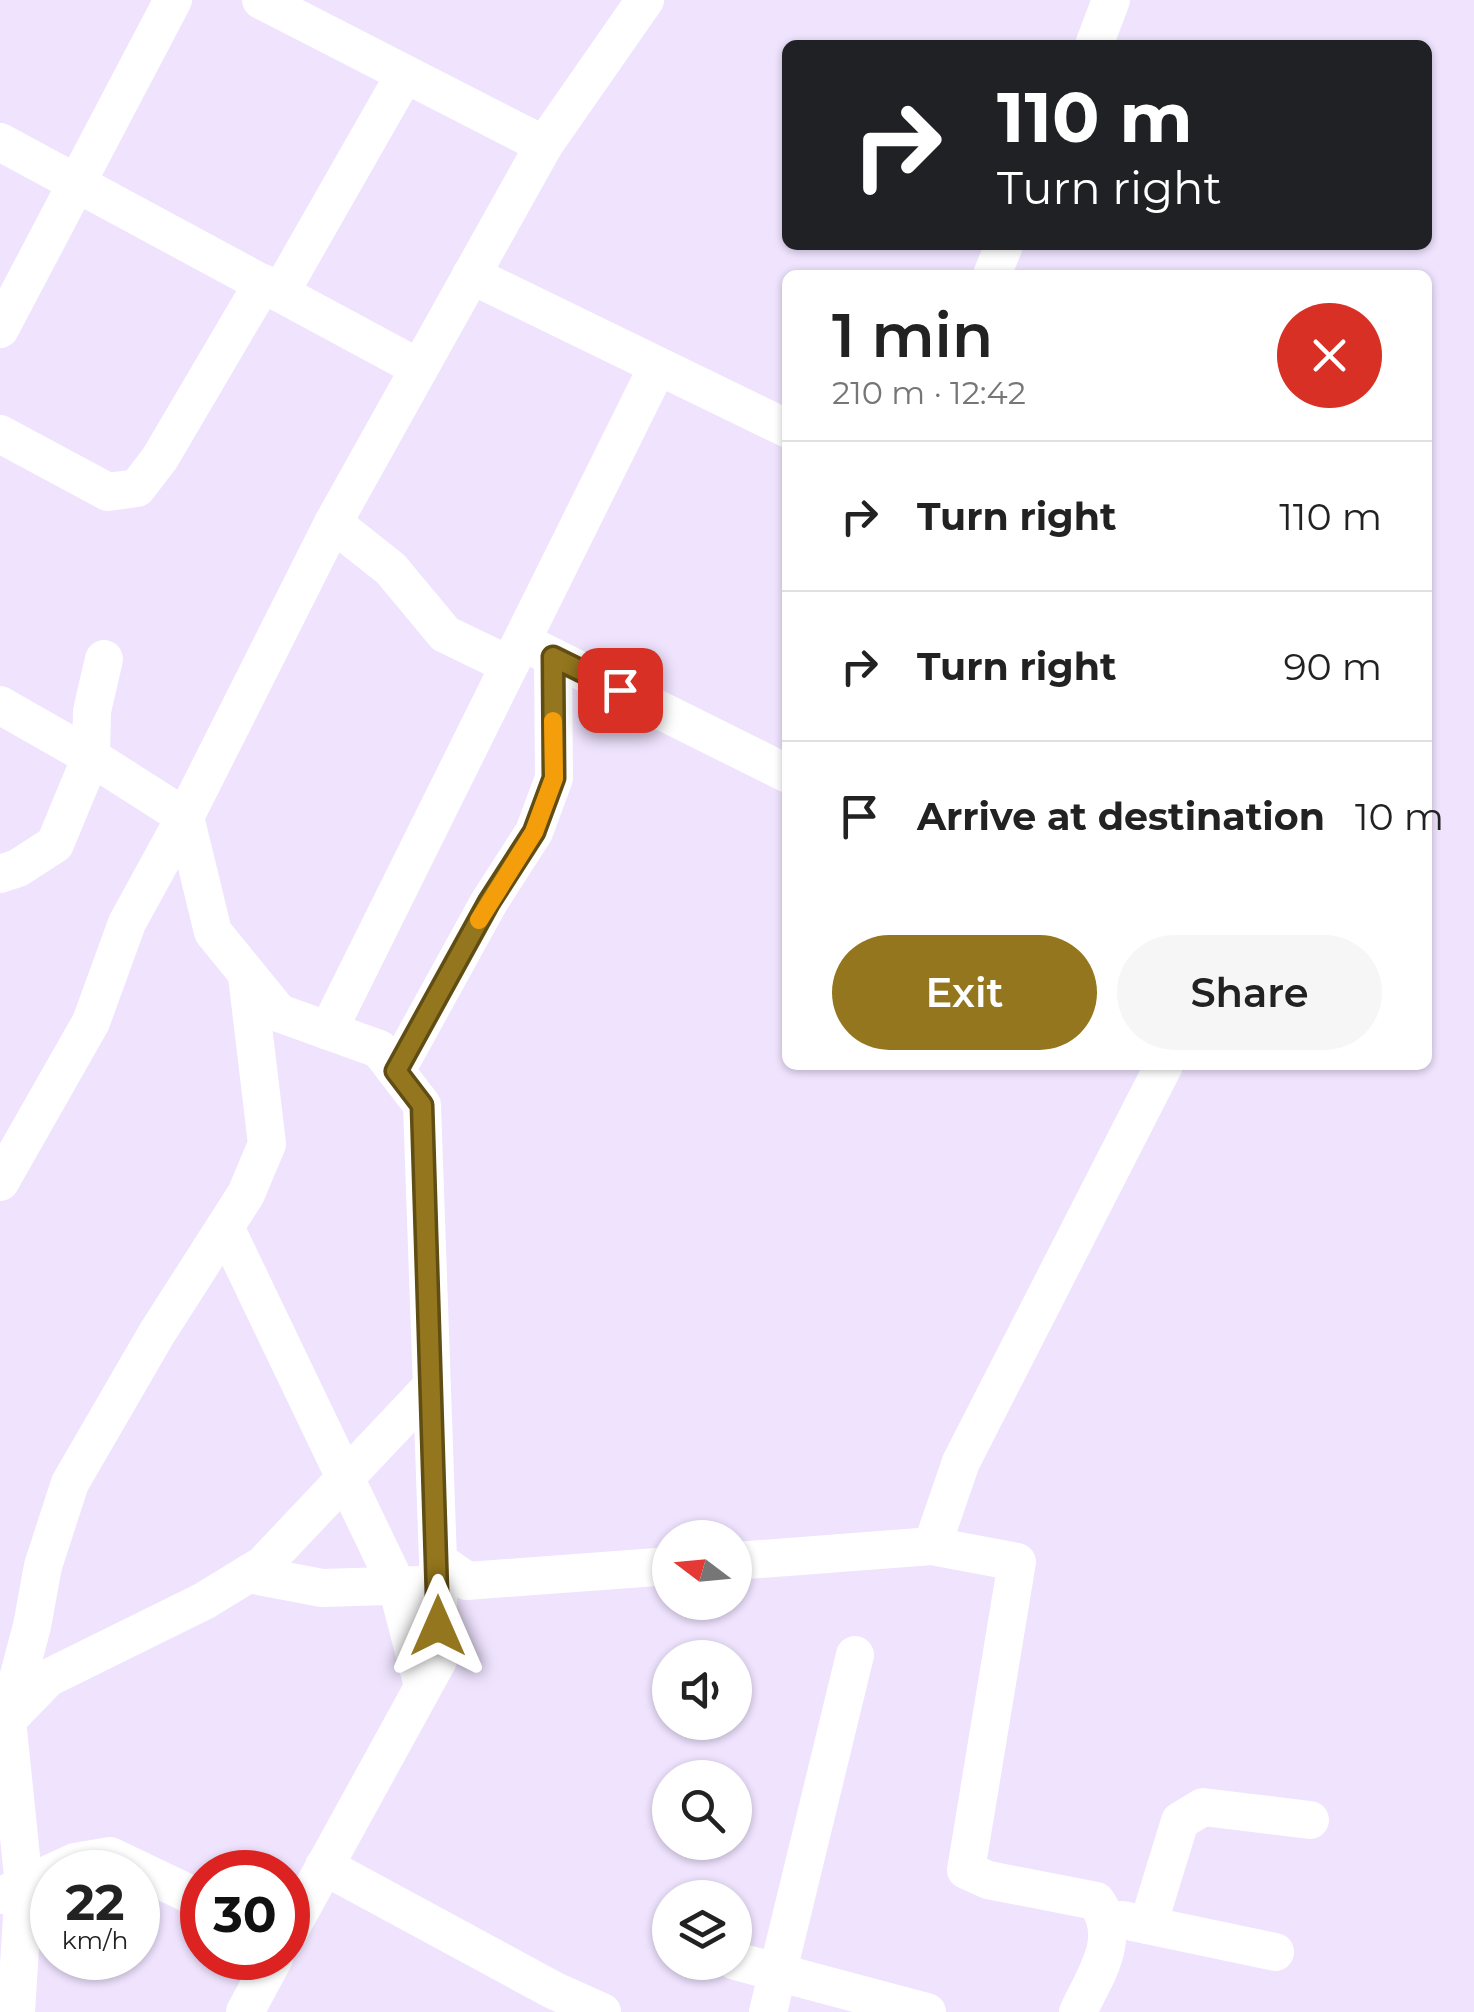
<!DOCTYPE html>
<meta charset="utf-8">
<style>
:root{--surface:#fff;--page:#f6f6f6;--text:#222;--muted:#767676;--line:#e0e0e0;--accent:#93761d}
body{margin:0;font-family:Montserrat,sans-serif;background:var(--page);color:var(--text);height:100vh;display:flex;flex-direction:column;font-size:38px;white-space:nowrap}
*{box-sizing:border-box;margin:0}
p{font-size:32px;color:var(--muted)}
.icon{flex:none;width:55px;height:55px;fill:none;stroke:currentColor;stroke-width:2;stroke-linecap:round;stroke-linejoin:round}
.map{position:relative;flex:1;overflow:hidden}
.side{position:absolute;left:782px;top:270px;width:650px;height:800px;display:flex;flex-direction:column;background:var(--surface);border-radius:15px;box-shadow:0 2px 8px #0004}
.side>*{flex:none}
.banner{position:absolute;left:782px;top:40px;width:650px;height:210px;border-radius:15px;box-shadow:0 2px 8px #0004;background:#202124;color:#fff;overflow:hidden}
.needle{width:65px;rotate:286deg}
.fabs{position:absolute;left:652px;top:1520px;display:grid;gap:20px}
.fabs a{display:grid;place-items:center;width:100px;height:100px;border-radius:50%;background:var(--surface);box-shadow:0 2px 8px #0004;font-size:50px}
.speed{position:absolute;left:30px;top:1850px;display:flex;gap:20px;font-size:50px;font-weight:700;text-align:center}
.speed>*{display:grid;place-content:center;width:130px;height:130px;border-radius:50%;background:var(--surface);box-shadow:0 2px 8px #0004;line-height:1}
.speed small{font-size:25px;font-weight:400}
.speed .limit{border:15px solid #d22;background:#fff;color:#111}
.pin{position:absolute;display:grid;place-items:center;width:85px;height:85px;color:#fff;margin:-42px;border-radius:20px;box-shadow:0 5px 15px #0006}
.me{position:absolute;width:110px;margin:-55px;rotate:0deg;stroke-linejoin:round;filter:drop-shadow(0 0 8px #0008)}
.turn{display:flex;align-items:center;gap:35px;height:210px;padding:0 50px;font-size:45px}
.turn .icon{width:130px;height:130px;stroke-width:2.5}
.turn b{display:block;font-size:70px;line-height:85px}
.round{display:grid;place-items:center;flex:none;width:105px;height:105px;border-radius:52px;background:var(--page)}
.head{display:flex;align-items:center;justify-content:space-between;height:170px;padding:0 50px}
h1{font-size:60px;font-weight:600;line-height:75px}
.primary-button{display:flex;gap:20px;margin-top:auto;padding:20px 50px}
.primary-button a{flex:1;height:115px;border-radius:60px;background:var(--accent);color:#fff;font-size:40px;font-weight:600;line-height:115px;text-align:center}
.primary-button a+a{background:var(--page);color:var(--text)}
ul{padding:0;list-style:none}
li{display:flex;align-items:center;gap:30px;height:150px;padding:0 50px;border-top:2px solid var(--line)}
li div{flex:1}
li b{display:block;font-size:38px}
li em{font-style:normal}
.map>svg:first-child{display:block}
</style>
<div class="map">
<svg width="1474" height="2012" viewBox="0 0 1474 2012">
<rect width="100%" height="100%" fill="#efe3fe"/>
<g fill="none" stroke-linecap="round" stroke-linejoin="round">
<g stroke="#fff" stroke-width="38">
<polyline points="261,0 544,145"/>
<polyline points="1094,45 1111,0"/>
<polyline points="0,142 419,368"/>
<polyline points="471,275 788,429"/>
<polyline points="992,275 1004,245"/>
<polyline points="280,293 405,74"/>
<polyline points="0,329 173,0"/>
<polyline points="0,434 108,492 137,488 160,458 263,283"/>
<polyline points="333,523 391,569 445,634 509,665"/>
<polyline points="535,648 788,774"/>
<polyline points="0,705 91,757 185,817 213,932 279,1013 379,1049 422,1105 438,1561 467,1581 670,1566"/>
<polyline points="0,874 18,868 55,844 91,757 92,711 104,659"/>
<polyline points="328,1031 657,368"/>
<polyline points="396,1071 489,902 534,832 554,778 553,657"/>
<polyline points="0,1182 91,1022 127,923 185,817 333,523 544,145 645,0"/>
<polyline points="225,1227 397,1586 423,1686"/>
<polyline points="932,1546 961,1462 1164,1065"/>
<path d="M735,1561L932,1546L1017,1562L966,1870L988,1880L1096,1901C1123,1939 1095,1975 1078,2012"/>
<polyline points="248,1574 322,1588 420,1585"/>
<polyline points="12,1715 48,1678 204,1601 263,1565 432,1386"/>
<polyline points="324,1866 553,1990 602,2012"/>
<polyline points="3,1895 75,1862 110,1856 202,1900"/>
<polyline points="1123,1920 1275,1952"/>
<polyline points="1148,1925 1180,1821 1203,1807 1310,1820"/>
<polyline points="288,1933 438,1660 438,1561"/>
<polyline points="735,1961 927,2012"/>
<polyline points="16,2012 24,1886 7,1720 32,1626 43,1566 70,1483 157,1333 246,1194 267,1144 247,976"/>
<polyline points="245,2012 274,1958"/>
<polyline points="768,2012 855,1655"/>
</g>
</g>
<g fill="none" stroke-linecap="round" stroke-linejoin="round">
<defs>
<polyline id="route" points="438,1626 422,1105 396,1071 489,902 534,832 554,778 553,657 620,690"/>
</defs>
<use href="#route" stroke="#604d13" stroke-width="25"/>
<use href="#route" stroke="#93761d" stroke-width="18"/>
<polyline stroke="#f59e0b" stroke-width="18" points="479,920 534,832 554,778 553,721"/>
</g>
</svg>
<div class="fabs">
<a><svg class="needle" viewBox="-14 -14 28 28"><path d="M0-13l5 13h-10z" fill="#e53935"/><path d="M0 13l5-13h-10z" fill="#767676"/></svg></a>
<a><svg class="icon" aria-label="sound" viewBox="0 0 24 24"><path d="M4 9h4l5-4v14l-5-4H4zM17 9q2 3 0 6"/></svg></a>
<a><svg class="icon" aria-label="search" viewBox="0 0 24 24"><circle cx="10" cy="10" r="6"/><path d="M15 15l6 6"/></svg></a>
<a><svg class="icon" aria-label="layers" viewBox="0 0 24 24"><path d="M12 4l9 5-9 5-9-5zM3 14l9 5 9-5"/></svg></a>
</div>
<div class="speed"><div>22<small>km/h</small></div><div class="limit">30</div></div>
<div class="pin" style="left:620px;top:690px;background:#d93025"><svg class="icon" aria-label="arrive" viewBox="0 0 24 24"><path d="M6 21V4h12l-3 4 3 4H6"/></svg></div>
<svg class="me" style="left:438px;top:1626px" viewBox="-20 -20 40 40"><path d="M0-17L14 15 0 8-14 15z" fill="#93761d" stroke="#fff" stroke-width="4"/></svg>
<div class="banner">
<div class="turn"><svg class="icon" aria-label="right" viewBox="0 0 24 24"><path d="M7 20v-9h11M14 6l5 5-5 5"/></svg><div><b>110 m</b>Turn right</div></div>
</div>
<section class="side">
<div class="head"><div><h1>1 min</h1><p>210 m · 12:42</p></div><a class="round" style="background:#d93025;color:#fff"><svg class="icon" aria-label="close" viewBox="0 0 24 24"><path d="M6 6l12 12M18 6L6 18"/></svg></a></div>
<ul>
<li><svg class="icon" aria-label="right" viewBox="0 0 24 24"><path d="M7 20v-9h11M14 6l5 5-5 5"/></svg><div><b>Turn right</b></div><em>110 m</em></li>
<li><svg class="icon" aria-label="right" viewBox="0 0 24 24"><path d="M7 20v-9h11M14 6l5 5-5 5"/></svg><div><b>Turn right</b></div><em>90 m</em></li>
<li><svg class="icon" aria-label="arrive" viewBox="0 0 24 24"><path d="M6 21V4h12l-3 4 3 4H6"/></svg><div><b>Arrive at destination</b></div><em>10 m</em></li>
</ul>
<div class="primary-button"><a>Exit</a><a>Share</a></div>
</section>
</div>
